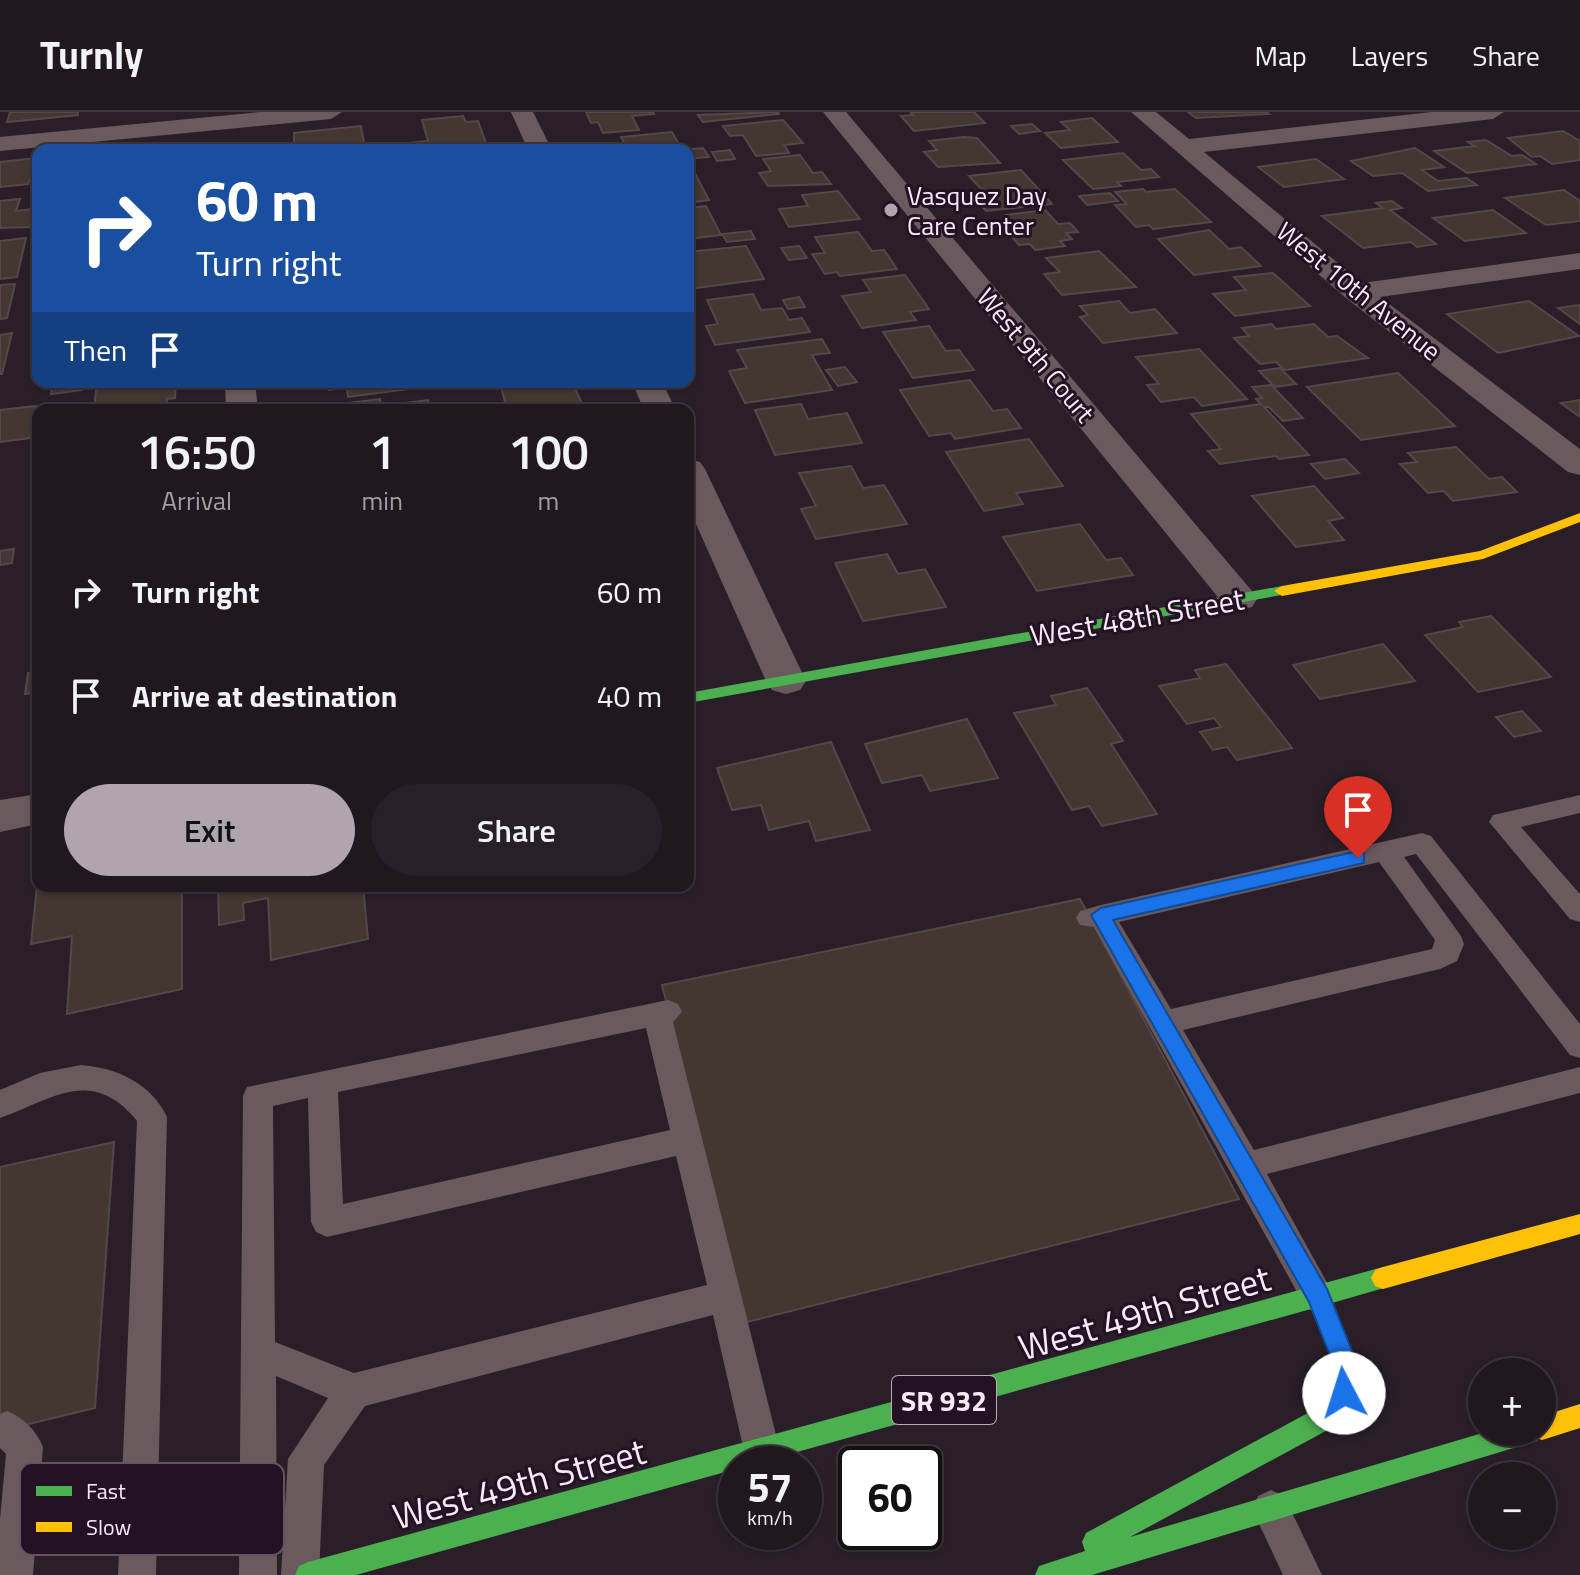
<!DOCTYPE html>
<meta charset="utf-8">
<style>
:root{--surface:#20171f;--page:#282028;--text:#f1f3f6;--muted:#a29fa4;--line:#3d363d;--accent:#b0a4af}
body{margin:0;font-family:"Titillium Web",sans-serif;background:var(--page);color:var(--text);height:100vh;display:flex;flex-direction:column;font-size:30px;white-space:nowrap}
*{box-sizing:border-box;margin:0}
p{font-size:26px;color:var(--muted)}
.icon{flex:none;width:44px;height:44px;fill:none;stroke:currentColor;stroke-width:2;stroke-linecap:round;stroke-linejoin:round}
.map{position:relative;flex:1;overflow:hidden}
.side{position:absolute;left:32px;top:292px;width:662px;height:488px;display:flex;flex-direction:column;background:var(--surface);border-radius:16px;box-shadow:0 2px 6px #0004,0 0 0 2px var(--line)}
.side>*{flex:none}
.hud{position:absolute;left:32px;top:32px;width:662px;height:244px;border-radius:16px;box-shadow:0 2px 6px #0004,0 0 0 2px var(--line);background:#1a4fa0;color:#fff;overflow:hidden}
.tools{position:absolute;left:1468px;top:1246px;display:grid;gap:16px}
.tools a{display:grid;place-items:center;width:88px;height:88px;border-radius:50%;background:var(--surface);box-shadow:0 2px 6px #0004,0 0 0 2px var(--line);font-size:40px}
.speed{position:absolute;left:718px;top:1334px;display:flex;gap:16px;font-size:40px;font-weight:700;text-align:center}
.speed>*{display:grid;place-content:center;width:104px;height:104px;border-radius:50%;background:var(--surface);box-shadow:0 2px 6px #0004,0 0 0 2px var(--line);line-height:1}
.speed small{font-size:20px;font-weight:400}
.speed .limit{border:4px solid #111;border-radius:12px;background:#fff;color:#111}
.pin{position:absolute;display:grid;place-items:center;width:68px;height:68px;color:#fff;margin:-82px -34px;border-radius:50% 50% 50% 0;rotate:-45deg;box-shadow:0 0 8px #0007}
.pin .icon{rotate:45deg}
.me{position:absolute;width:88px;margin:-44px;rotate:355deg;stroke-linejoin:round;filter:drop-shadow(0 0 6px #0008)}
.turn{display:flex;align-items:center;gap:28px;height:168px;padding:0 32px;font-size:36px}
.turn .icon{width:104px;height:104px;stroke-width:2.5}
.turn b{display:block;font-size:56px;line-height:68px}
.then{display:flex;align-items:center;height:76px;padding:0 32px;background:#0003;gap:16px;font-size:30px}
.eta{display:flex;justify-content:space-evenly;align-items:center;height:136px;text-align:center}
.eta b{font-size:48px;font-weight:600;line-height:56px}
.button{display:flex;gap:16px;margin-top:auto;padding:16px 32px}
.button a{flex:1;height:92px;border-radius:48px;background:var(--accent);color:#111;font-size:32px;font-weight:600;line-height:92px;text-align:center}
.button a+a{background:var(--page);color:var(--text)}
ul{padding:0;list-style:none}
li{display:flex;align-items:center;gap:24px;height:104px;padding:0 32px}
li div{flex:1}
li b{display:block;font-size:30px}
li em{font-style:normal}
header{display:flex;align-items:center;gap:48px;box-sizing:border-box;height:112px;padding:0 40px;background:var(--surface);border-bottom:2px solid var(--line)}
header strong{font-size:38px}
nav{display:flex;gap:44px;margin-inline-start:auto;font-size:28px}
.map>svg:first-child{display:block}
</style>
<header>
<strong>Turnly</strong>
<nav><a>Map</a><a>Layers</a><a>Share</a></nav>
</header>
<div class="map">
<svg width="1580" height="1463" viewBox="0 0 1580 1463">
<rect width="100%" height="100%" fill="#2a1f29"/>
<g fill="#443630" stroke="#524849" stroke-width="2">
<polygon points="10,0 78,0 78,3 7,10"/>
<polygon points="586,0 653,0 654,2 632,4 639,18 603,21 598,10 591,11"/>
<polygon points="778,0 779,2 703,10 698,3"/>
<polygon points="910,0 974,0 985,11 914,19 901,4 913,3"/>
<polygon points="1188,0 1266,0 1269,2 1196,6"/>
<polygon points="463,4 466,10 478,9 486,31 400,38 399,32 428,29 422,8"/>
<polygon points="1092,6 1118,30 1061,36 1045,21 1070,18 1061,10"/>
<polygon points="783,8 803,31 784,33 789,41 756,44 743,23 730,24 723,14"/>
<polygon points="1032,12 1040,19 1019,22 1011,14"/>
<polygon points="361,14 365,37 294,38 294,21"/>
<polygon points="1563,19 1580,29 1580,48 1552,52 1540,44 1532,45 1508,26"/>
<polygon points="672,20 682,38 611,35 626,34 621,25"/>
<polygon points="964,25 977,26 1000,51 938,55 924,40 937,38 929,29"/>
<polygon points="1486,28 1512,44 1522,43 1536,52 1467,61 1434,39 1475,34 1468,30"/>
<polygon points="703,36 709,45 688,47 688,38 682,38"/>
<polygon points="1415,36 1444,55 1422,58 1438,69 1466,66 1477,73 1428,79 1402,61 1373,64 1351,49"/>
<polygon points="730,38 735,47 717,49 712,40"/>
<polygon points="1123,41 1141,58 1151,57 1159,65 1117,70 1121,74 1093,77 1063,48"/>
<polygon points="800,43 813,61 822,60 831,72 768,74 759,61 771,59 763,47"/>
<polygon points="38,46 28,72 0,75 0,50"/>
<polygon points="1316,47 1344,67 1284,75 1258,55"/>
<polygon points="688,52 690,52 709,88 688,91"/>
<polygon points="1021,58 1052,92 986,99 972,82 984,80 969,64"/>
<polygon points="1143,77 1146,80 1175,77 1211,110 1153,117 1149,113 1136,115 1115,93 1127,92 1115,80"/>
<polygon points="1564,78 1580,89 1580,109 1546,113 1505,86"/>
<polygon points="838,79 860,107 789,115 779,97 808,94 802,83"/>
<polygon points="1110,81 1118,89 1087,93 1079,84"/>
<polygon points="20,87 16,99 35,97 30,115 0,116 0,89"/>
<polygon points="1392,89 1402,96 1390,98 1436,132 1417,135 1411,130 1363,136 1322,104 1383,96 1376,91"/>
<polygon points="706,94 721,123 688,127 688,96"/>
<polygon points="1045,98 1058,112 1070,111 1078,120 1066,121 1072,127 1060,129 1065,134 1035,138 1030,132 1019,133 1011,124 1022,123 1006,103"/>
<polygon points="1493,98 1526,121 1465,129 1433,106"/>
<polygon points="1209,118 1229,137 1241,135 1261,154 1194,163 1158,127"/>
<polygon points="751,119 755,127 727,130 722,122"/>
<polygon points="858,120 872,139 884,138 897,157 840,164 837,160 825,162 812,142 825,141 815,125"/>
<polygon points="26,126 17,165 0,167 0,129"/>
<polygon points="746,134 764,167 688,177 688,166 693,166 688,155 688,140"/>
<polygon points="799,134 807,146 789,148 781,136"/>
<polygon points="1099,139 1136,175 1062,183 1044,162 1060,160 1046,146"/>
<polygon points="1273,161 1310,194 1235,204 1213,182 1246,178 1234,165"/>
<polygon points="905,163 929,197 910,200 916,208 862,216 842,184 871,180 863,168"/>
<polygon points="15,172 7,206 0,207 0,173"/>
<polygon points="753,182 761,198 782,196 789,208 802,206 810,220 715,233 706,214 718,212 707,188"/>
<polygon points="799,185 805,195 788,197 783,188"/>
<polygon points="1119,189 1130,201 1155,197 1177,221 1103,231 1080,205 1088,203 1080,194"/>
<polygon points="1529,189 1579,224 1498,241 1447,202"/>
<polygon points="1580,193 1580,212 1558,196"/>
<polygon points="1272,212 1276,217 1314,212 1328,225 1337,224 1368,246 1285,258 1276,250 1260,252 1234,226 1249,224 1242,216"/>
<polygon points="929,214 946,239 959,238 974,258 913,266 883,220"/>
<polygon points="12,221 2,262 0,262 0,223"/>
<polygon points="822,227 830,241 812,243 832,278 745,291 729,259 747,256 737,238"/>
<polygon points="1199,237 1247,287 1202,294 1194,285 1161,290 1147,273 1159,272 1136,245"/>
<polygon points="845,255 857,270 838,274 826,258"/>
<polygon points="1280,256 1296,272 1275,275 1259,259"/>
<polygon points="1398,261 1455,314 1361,328 1307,275"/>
<polygon points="970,268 993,299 1007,297 1021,316 955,327 951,321 929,324 900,278"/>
<polygon points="53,270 84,270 82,278 51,282"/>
<polygon points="97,270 176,271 175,286 167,287 166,296 94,298"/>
<polygon points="328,270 409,270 410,277 348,285 347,276 329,278"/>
<polygon points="500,270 572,270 585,298 507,298"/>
<polygon points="1271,273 1303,306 1283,309 1269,295 1264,295 1309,343 1279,347 1276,344 1220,352 1208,339 1221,337 1191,302 1261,292 1256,287 1262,286 1252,275"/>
<polygon points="380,287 381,294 428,288 429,298 332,298 331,293"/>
<polygon points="1580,288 1580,305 1561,291"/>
<polygon points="801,292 808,307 847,301 862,331 775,343 755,298"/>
<polygon points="36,294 30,326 0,330 0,298"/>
<polygon points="1029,327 1063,374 1016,381 1023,392 984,399 946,340"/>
<polygon points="1456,335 1489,367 1502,365 1517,380 1453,389 1444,379 1428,381 1400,352 1417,350 1408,341"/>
<polygon points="1345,347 1359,361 1325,367 1311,352"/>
<polygon points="851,354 863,376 884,373 907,412 816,427 801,397 816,394 799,361"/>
<polygon points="1314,374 1343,406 1328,409 1344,428 1296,435 1252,384"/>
<polygon points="1080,412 1106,448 1121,446 1133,463 1037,479 1003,425"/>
<polygon points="14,437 12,451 0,453 0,439"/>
<polygon points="887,442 898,462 925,457 946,495 863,509 835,451"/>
<polygon points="1491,504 1551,565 1478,580 1425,523 1463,515 1459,510"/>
<polygon points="1383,532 1415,569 1320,587 1293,553"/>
<polygon points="1226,552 1292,636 1237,648 1227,635 1213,638 1200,620 1221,615 1214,606 1187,612 1159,574 1200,566 1195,558"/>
<polygon points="38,559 38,580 25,582 28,561"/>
<polygon points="1087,576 1123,629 1111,632 1157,702 1102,714 1089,694 1072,698 1014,601 1056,593 1051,584"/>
<polygon points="1522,599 1541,619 1514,625 1496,605"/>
<polygon points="967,607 998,666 930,679 922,663 882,671 865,632"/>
<polygon points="831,630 870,718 816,729 809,709 769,718 761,693 732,698 717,656"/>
<polygon points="37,774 182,774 182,877 67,902 72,824 31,832"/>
<polygon points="218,774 363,774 368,827 271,848 268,786 243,791 244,808 219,813"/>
<polygon points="1080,787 1239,1087 747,1210 662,873"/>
<polygon points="114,1030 95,1296 0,1319 0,1055"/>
</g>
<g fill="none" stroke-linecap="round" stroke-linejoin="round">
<g fill="#6a595d" fill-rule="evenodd">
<polygon points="1580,683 1580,701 1521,715 1580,782 1580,810 1570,807 1489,710 1493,703 1502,701"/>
<path d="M1422,721L1431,724L1580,912V946L1570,943L1416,742L1404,745L1461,824L1464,832L1457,849L1440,857L1183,918L1254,1038L1580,955V981L1267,1062L1335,1185L1330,1196L1318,1201L1306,1196L1094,815L1080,813L1076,806L1080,799L1101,793ZM1379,750L1435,828L1432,837L1171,897L1119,810Z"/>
<path d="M668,888L678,892L682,900L673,910L780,1339L775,1352H749L744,1339L713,1203L365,1294L324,1353L319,1463H281L288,1347L328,1286L276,1264L277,1463H239L243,984L247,975ZM646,916L670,1018L343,1092L338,980ZM308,986L311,1110L316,1120L327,1125L676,1044L707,1173L354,1261L275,1230L273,994Z"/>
<path d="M81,953C117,956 151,971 167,1005L156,1463H118L137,1009C91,953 52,988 0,1006V978L40,961Z"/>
<path d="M7,1299C24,1306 36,1318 43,1335L33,1463H0V1407L6,1342L0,1336V1302Z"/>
<polygon points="1271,1378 1284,1384 1322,1463 1283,1463 1252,1397 1258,1384"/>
</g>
<g fill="#6a595d" fill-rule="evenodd">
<polygon points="260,0 342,0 331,7 0,39 0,25"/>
<polygon points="511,0 533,0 552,38 528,38"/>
<polygon points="823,0 846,0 1252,479 1257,487 1252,495 1239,498 1226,495"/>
<polygon points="1131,0 1156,0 1189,27 1432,0 1504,0 1493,7 1204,40 1362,171 1580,141 1580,157 1380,185 1580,337 1580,363 1568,360 1346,186"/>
<polygon points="225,270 255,270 258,298 226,298"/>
<polygon points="632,270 662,270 676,298 644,298"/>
<polygon points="688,347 700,350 705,357 806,569 800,578 786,582 772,578 766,569 688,394"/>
<polygon points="38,682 38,712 0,720 0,688"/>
</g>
<g fill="#4caf50" fill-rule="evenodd">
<polygon points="1282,474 1290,479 1287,482 688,591 688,581"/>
<polygon points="1383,1155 1391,1158 1395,1166 1391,1174 1332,1191 1356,1249 1356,1281 1335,1314 1130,1425 1486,1320 1540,1320 1537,1329 1092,1463 1035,1463 1039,1454 1085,1439 1082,1430 1086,1421 1317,1296 1332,1277 1332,1249 1311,1197 754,1352 736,1352 736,1357 356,1463 295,1463 299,1454 308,1450"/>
</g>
<g fill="#ffc107" fill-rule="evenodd">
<polygon points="1580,401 1580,410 1483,447 1282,484 1274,479 1282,474 1480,439"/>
<polygon points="1580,1102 1580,1122 1383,1177 1375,1174 1371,1166 1375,1158 1383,1155"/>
<polygon points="1580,1292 1580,1316 1542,1328 1533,1325 1531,1320 1542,1320 1542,1304"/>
</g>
</g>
<polygon fill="#1a73e8" stroke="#114b97" stroke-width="2" points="1358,739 1364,741 1364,751 1113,808 1327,1177 1356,1249 1357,1281 1353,1290 1344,1293 1336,1290 1332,1249 1309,1190 1091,803 1101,796"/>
<circle fill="#b0a4af" stroke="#241123" stroke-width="3" cx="891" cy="98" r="8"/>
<g text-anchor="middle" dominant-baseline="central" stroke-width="6" stroke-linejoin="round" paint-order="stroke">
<g font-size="26" fill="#f8ebf7" stroke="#241123" text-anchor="start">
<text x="907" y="83">Vasquez Day<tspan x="907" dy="30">Care Center</tspan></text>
</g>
<g font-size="26" fill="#f8ebf7" stroke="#241123">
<text transform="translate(1359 179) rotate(39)">West 10th Avenue</text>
<text transform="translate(1036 243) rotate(50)">West 9th Court</text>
</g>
<rect fill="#241123" stroke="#b8aab7" stroke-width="2" x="892" y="1264" width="104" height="48" rx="6"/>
<g font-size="28" font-weight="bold" fill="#f8ebf7">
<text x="944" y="1288">SR 932</text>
</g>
<g font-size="30" fill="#f8ebf7" stroke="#241123">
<text transform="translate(1137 505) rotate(-10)">West 48th Street</text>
</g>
<g font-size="36" fill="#f8ebf7" stroke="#241123">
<text transform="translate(1144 1200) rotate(-16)">West 49th Street</text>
<text transform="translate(519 1371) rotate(-15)">West 49th Street</text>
</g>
</g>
<rect x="20" y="1351" width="264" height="92" rx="12" fill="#241123" stroke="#645263" stroke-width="2"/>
<rect x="36" y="1374" width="36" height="10" fill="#4caf50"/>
<rect x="36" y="1410" width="36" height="10" fill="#ffc107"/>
<g font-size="22" fill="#f8ebf7">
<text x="86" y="1387">Fast</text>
<text x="86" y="1423">Slow</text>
</g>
</svg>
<div class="tools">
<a>+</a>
<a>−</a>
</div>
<div class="speed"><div>57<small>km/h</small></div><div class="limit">60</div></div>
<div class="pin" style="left:1358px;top:746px;background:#d93025"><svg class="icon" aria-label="arrive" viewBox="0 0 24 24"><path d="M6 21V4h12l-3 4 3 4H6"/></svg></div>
<svg class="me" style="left:1344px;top:1281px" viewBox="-20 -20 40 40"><circle r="19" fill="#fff"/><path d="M0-13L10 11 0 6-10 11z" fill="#1a73e8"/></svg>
<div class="hud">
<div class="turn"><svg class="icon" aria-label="right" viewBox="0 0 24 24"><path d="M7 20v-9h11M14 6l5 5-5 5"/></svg><div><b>60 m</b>Turn right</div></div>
<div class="then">Then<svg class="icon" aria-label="arrive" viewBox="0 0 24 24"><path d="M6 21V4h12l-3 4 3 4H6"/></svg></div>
</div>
<section class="side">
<div class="eta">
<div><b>16:50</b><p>Arrival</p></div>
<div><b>1</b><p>min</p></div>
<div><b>100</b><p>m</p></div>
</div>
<ul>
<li><svg class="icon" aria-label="right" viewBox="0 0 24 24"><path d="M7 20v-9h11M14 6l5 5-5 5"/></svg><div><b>Turn right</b></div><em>60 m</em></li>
<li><svg class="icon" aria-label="arrive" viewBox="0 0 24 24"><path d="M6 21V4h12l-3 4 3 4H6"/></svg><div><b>Arrive at destination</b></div><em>40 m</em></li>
</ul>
<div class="button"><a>Exit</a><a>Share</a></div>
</section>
</div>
